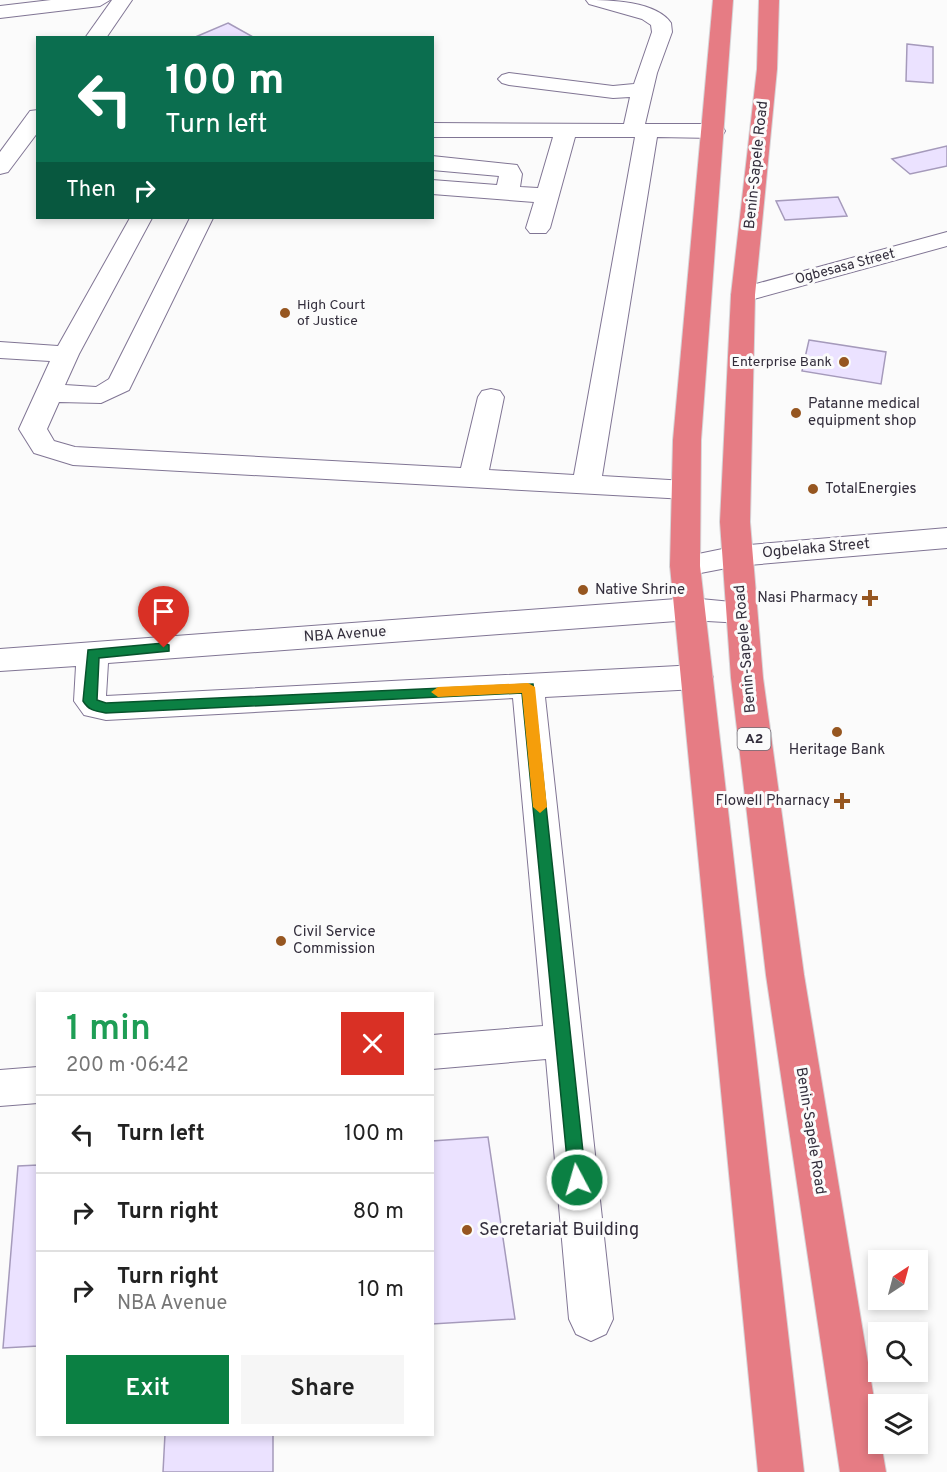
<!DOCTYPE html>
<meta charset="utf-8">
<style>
:root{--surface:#fff;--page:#f6f6f6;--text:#222;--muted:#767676;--line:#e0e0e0;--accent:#0b8043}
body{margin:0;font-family:Overpass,sans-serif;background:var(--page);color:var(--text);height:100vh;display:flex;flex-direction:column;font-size:22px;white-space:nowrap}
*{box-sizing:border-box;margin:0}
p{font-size:20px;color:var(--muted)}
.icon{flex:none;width:33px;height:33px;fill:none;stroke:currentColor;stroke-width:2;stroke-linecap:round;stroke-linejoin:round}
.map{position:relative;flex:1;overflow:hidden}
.panel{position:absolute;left:36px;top:992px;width:398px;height:444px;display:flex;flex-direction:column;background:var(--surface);border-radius:0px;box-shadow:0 3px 9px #0003}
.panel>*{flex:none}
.hud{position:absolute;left:36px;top:36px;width:398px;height:183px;border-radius:0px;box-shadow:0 3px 9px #0003;background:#0b6e4f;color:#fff;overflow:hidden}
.needle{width:39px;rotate:36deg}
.buttons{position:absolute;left:868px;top:1250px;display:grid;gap:12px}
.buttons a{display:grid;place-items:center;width:60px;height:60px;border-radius:0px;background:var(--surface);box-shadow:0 3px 9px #0003;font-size:30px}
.pin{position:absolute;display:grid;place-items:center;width:51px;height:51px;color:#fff;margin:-62px -26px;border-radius:50% 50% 50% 0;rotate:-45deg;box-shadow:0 0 6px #0007}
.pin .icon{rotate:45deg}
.me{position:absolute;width:66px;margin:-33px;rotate:354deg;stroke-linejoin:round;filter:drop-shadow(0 0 4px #0008)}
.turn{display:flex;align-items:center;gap:21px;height:126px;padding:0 30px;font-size:27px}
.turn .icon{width:78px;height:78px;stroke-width:2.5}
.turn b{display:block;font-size:42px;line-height:51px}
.then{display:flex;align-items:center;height:57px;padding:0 30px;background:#0003;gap:12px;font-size:22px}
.round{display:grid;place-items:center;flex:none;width:63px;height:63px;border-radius:0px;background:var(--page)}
.summary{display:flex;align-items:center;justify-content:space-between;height:102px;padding:0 30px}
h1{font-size:36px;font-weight:600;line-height:45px;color:#1e9e55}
.action{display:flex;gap:12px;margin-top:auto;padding:12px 30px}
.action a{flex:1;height:69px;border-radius:0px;background:var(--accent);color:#fff;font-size:24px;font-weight:600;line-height:69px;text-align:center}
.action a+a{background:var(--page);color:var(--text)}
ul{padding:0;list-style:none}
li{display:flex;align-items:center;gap:18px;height:78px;padding:0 30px;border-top:2px solid var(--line)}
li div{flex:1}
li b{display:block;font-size:22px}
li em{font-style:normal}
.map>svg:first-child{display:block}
</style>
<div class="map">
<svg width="947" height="1472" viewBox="0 0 947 1472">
<rect width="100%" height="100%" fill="#fbfbfb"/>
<g fill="#ebe2ff" stroke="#a59abb" stroke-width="1.5">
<polygon points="228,23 255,38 193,38"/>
<polygon points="907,44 933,47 933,83 906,81"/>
<polygon points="947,146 947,166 910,174 892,159"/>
<polygon points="838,197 847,216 785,220 776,201"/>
<polygon points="809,340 886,352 881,384 802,371"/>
<polygon points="488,1137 515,1319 432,1324 432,1141"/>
<polygon points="38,1165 38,1346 3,1348 18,1166"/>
<polygon points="165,1434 273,1434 273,1472 163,1472"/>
</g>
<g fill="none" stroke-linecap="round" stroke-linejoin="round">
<defs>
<g id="minor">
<polygon points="51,0 110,0 100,6 0,18 0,6"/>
<polygon points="112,0 132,0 106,38 85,38"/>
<path d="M586,0C610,0 656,1 671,23L672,32L657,73L645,124H714L722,126L725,131L722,136L714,138L657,137L602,476L686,481L696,483L700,490L696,497L686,499L73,465L34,453L19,429L50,361L0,358V342L58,346L130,218H152L79,354L65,385L96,387L109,379L190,218H213L129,390L101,403L59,402L47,429L54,441L75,447L461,468L478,397L482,391L491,389L500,391L504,397L489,470L574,475L635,137H575L550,228L546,233H530L526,228L534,202L432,194V180L497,185L499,176L432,170V156L517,165L522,174L520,187L538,188L553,137H432V123L624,124L630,97L613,98L509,85L502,83L498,79L502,75L509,73L613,86L634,84L652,32L651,25L642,19L589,4Z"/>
<polygon points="38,110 38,132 8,172 0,174 0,152 30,111"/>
<polygon points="947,232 947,246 743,302 734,300 731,295 734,290"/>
<polygon points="947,528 947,548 737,566 685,576 674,573 670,566 674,559 737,546"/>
<polygon points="690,598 753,604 757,612 753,620 742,623 690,620 108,663 106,696 697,665 708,669 713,677 708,685 697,689 545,697 613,1319 606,1334 591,1341 576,1334 569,1319 546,1059 432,1069 432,1035 543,1026 513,698 106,720 84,715 74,701 76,666 0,671 0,649"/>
<polygon points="38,1067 38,1103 0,1106 0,1070"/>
</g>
<g id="highway">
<polygon points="713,0 733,0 701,440 700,566 804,1472 758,1472 670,566 673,440"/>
<polygon points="759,0 779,0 777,69 755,295 750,522 763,678 804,975 879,1429 879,1443 881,1443 886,1472 840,1472 766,975 731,678 720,522 731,295 757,69"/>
</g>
</defs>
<use href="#minor" stroke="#807594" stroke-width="2"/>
<use href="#highway" stroke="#d6d5d8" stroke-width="2"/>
<use href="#minor" fill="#fff" fill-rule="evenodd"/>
<use href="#highway" fill="#e67c84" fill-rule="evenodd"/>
</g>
<path fill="#0b8043" stroke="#07532c" stroke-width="1.5" d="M164,643L169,645V651L99,658L97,700L106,703L533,684L586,1180L583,1186L577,1188L571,1186L569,1180L522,693L106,713C96,711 89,711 83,701L88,650Z"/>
<polygon fill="#f59e0b" points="528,683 535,687 547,807 540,813 533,807 522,693 438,697 431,692 438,687"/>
<g fill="#965620" stroke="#fbfbfb" stroke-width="2">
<circle cx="285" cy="313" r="6"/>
<circle cx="844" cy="362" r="6"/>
<circle cx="796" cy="413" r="6"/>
<circle cx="813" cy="489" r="6"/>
<circle cx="583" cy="590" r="6"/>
<path d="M867 589h6v6h6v6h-6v6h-6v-6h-6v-6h6z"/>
<circle cx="837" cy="732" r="6"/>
<path d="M839 792h6v6h6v6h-6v6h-6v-6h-6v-6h6z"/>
<circle cx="281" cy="941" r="6"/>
<circle cx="467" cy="1230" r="6"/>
</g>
<g text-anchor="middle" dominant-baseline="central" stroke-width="6" stroke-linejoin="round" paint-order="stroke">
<g font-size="14" fill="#332e3c" stroke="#fbfbfb">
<text transform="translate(845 267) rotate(-15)">Ogbesasa Street</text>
</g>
<g font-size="14" fill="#332e3c" stroke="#fbfbfb" text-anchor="start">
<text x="297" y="305">High Court<tspan x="297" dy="16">of Justice</tspan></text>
<text x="832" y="362" text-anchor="end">Enterprise Bank</text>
</g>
<rect fill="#fbfbfb" stroke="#6f6c75" stroke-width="1.5" x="737.5" y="728" width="33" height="22" rx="4.5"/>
<g font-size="14" font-weight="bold" fill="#332e3c">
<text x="754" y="739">A2</text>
</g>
<g font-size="15" fill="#332e3c" stroke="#fbfbfb">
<text transform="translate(757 165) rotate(-84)">Benin-Sapele Road</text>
<text transform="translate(816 549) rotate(-5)">Ogbelaka Street</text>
<text transform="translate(345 635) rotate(-4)">NBA Avenue</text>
<text transform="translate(746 649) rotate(-95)">Benin-Sapele Road</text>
<text transform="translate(810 1131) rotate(81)">Benin-Sapele Road</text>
</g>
<g font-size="15" fill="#332e3c" stroke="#fbfbfb" text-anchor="start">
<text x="808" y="404">Patanne medical<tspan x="808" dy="17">equipment shop</tspan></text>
<text x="825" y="489">TotalEnergies</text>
<text x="595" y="590">Native Shrine</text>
<text x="858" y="598" text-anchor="end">Nasi Pharmacy</text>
<text x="837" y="750" text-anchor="middle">Heritage Bank</text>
<text x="830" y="801" text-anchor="end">Flowell Pharnacy</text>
<text x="293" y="932">Civil Service<tspan x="293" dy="17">Commission</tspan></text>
</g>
<g font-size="18" fill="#332e3c" stroke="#fbfbfb" text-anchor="start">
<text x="479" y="1230">Secretariat Building</text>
</g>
</g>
</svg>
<div class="buttons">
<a><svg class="needle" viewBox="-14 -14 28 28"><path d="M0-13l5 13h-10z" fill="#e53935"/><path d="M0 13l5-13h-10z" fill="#767676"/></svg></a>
<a><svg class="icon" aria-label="search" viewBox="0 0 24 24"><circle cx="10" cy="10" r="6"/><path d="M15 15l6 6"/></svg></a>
<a><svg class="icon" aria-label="layers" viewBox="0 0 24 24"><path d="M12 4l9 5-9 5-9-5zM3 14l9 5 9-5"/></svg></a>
</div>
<div class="pin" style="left:164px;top:648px;background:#d93025"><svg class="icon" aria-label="arrive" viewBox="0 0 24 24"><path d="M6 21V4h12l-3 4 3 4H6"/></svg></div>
<svg class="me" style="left:577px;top:1180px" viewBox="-20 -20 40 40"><circle r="17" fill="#0b8043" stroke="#fff" stroke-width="3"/><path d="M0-11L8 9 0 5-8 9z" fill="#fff"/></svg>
<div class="hud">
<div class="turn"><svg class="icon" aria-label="left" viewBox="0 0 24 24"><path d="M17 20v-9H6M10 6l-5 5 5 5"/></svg><div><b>100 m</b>Turn left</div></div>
<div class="then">Then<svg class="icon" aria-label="right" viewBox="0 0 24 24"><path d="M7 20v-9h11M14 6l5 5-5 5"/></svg></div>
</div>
<section class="panel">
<div class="summary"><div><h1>1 min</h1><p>200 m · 06:42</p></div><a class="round" style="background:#d93025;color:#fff"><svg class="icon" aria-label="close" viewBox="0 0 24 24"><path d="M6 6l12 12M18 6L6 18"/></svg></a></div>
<ul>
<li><svg class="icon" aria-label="left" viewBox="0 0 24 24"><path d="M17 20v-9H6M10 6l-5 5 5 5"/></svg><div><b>Turn left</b></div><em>100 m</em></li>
<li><svg class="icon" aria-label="right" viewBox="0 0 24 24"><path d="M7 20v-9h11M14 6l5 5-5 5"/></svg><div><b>Turn right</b></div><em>80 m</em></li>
<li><svg class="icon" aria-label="right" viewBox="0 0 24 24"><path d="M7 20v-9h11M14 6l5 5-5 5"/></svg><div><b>Turn right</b><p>NBA Avenue</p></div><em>10 m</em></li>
</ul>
<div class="action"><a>Exit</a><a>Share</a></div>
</section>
</div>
